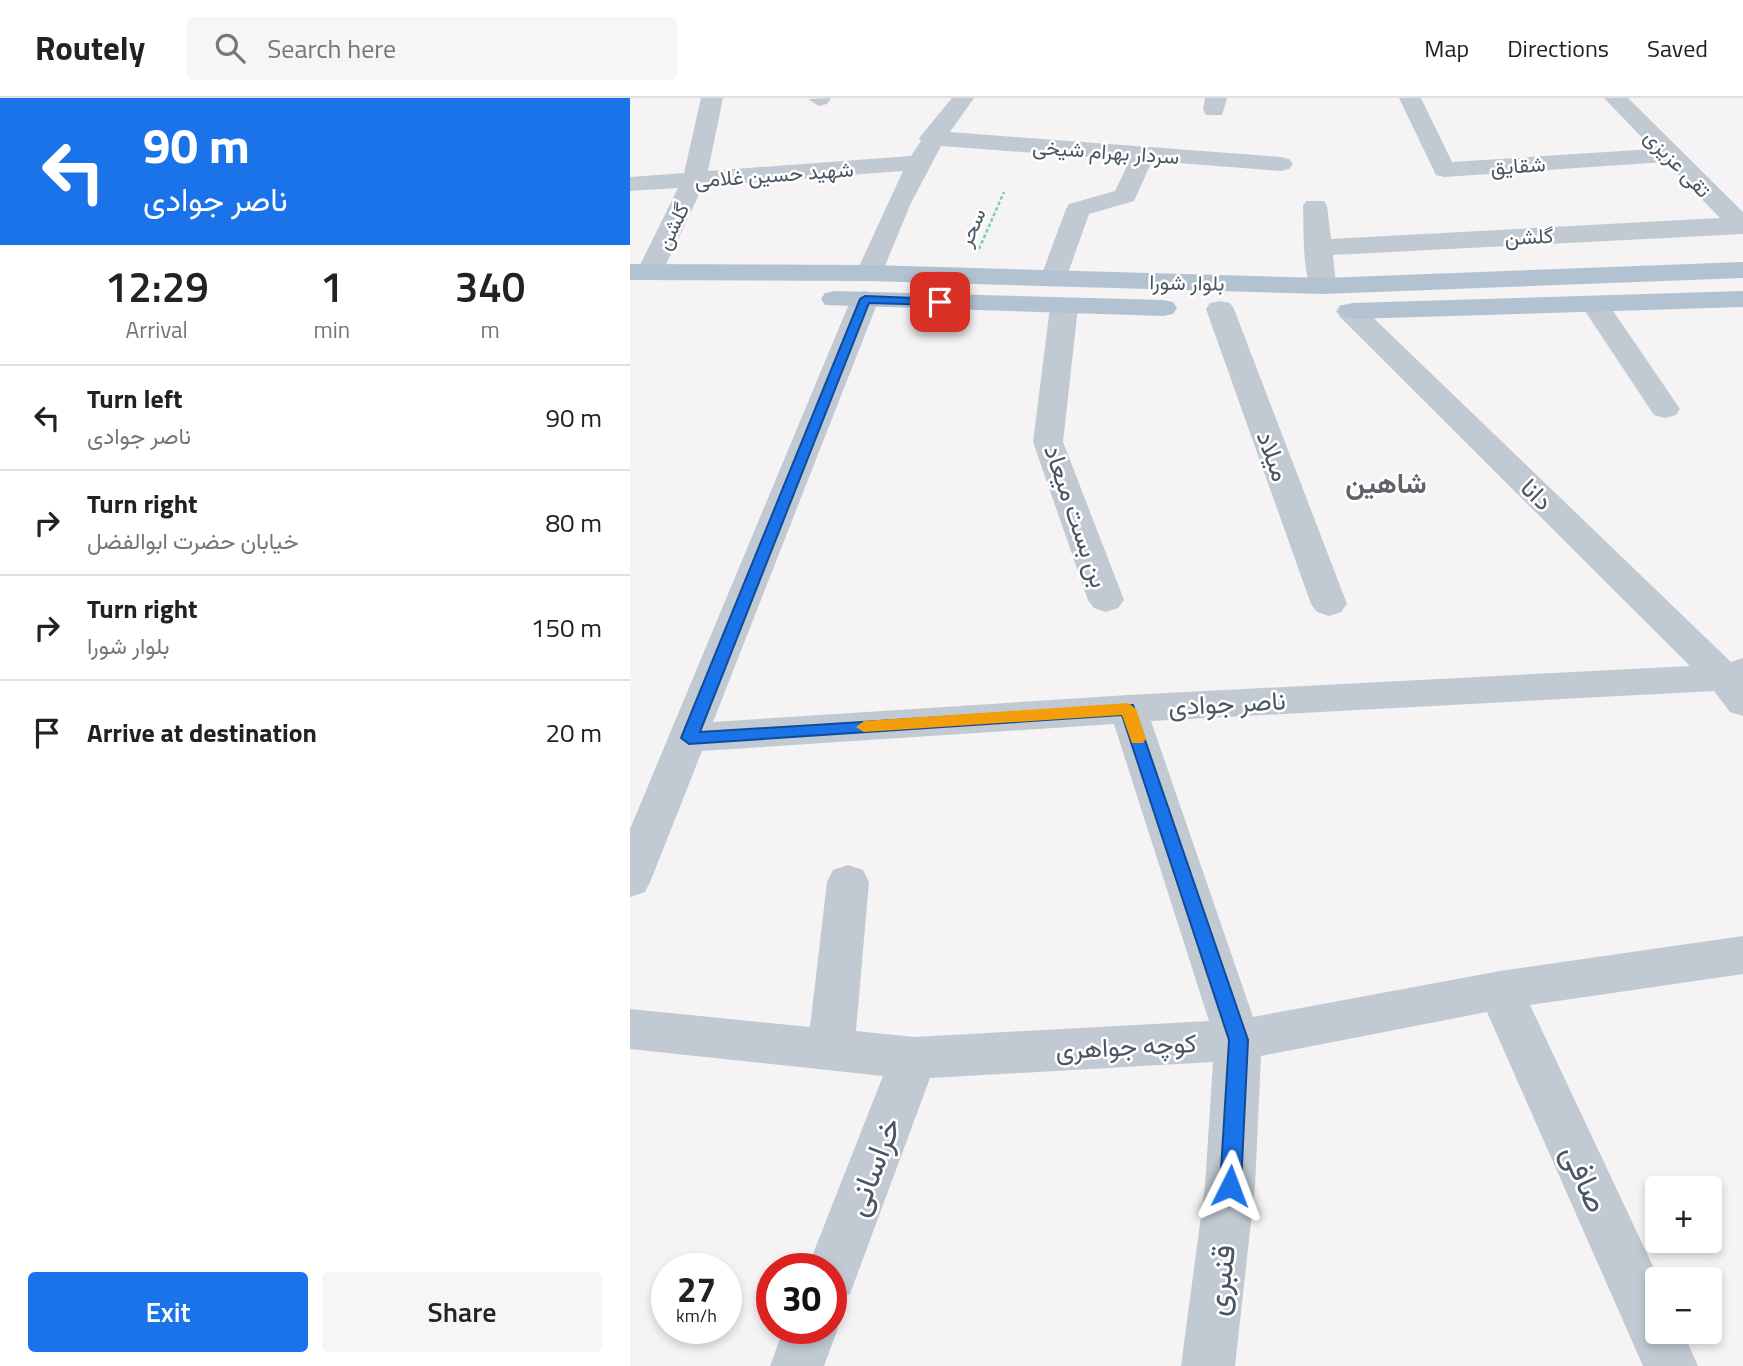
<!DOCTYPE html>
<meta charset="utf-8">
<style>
:root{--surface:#fff;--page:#f6f6f6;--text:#222;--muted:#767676;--line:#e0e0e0;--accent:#1a73e8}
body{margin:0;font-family:"Titillium Web",Vazirmatn,sans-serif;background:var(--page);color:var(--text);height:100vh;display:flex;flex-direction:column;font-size:26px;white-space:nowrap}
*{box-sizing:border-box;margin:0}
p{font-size:23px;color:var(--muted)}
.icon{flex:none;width:38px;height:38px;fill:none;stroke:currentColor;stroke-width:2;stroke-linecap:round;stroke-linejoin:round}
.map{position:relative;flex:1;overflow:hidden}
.panel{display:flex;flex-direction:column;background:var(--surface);width:630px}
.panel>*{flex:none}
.guide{background:#1a73e8;color:#fff;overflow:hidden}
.fabs{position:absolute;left:1015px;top:1078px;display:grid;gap:14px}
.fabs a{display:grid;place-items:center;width:77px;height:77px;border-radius:7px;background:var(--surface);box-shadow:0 4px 10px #0003;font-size:35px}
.speed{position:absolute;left:21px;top:1155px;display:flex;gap:14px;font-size:35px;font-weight:700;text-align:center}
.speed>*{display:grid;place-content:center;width:91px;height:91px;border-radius:50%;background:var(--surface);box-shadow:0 4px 10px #0003;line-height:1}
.speed small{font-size:18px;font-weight:400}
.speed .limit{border:10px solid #d22;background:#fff;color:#111}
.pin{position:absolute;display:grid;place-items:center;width:60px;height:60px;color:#fff;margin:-30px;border-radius:14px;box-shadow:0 4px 10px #0006}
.me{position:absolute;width:77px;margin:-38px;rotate:3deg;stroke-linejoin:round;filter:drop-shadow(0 0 5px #0008)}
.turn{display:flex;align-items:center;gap:24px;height:147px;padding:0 28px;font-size:32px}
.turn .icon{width:91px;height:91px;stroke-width:2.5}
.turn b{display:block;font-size:49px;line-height:60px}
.eta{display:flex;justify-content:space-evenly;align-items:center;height:119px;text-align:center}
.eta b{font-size:42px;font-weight:600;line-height:49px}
.cta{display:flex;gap:14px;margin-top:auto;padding:14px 28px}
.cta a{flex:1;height:80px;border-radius:7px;background:var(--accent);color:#fff;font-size:28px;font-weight:600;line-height:80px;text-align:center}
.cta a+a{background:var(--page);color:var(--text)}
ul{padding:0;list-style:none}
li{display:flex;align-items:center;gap:21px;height:105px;padding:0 28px;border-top:2px solid var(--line)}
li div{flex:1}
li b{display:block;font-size:26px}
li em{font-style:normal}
header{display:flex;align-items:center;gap:42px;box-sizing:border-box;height:98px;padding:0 35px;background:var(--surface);border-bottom:2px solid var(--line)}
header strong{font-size:33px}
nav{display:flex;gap:38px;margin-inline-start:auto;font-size:24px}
.search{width:490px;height:63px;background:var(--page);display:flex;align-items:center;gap:18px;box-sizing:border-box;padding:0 24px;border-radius:7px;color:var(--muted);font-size:26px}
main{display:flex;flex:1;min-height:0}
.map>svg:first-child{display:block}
</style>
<header>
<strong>Routely</strong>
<div class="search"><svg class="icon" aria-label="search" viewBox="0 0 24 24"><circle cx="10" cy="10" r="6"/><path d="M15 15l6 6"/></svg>Search here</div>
<nav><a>Map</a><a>Directions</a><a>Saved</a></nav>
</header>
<main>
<section class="panel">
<div class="guide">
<div class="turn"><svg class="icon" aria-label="left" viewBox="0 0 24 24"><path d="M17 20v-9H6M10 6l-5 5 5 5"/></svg><div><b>90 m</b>ناصر جوادی</div></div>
</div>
<div class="eta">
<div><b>12:29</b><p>Arrival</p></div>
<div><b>1</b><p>min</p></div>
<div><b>340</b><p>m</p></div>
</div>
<ul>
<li><svg class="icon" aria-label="left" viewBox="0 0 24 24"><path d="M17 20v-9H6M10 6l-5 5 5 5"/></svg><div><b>Turn left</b><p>ناصر جوادی</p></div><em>90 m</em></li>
<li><svg class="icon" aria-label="right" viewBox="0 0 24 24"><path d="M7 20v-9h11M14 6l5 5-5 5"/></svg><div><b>Turn right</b><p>خیابان حضرت ابوالفضل</p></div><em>80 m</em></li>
<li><svg class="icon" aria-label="right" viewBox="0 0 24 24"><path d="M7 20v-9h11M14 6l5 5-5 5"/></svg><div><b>Turn right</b><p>بلوار شورا</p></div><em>150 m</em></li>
<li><svg class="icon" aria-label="arrive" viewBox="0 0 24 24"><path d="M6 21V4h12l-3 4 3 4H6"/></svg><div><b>Arrive at destination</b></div><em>20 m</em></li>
</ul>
<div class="cta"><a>Exit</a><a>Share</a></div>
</section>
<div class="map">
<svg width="1113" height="1268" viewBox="0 0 1113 1268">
<rect width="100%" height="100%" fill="#f5f3f3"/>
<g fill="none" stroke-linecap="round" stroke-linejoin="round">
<polyline stroke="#7ad0a6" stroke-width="2.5" stroke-dasharray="3.5 2.5" stroke-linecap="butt" points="349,151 374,94"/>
<g fill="#c1cad2" fill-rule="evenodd">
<polygon points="71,0 93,0 78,73 281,58 291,43 289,40 322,0 344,0 320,34 651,59 659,61 663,66 659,71 651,73 522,63 504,103 459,116 436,181 432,187 414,187 410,181 436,111 439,106 485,93 500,62 311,48 281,105 252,175 248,181 230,181 226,175 273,73 73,88 32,175 28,181 10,181 6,175 48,90 0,93 0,79 54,75"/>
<polygon points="201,0 197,6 189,8 178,1"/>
<polygon points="575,0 597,0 592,17 576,17 573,12"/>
<path d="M769,0H791L822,64L1023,51L974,0H998L1113,114V136L703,157L706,188L703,194H683C672,178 674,129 673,108L676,103H694L697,108L701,141L1090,120L1036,64L814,79L806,77Z"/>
<polygon points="235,193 245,195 249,201 83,624 498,597 1060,568 710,219 706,213 710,207 730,207 1101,564 1113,560 1113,618 1100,614 1084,593 521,623 623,919 870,873 1113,838 1113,876 900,907 1029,1181 1027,1234 1053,1234 1068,1268 1013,1268 857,914 631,958 625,1088 605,1268 551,1268 575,1088 583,964 300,980 220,1196 201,1203 201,1171 177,1171 253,978 0,951 0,911 180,929 197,784 203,772 218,767 233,772 239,784 226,933 284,939 579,923 484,626 72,653 21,782 15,794 0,799 0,731 221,201 225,195"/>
<polygon points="965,199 975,201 1050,311 1046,317 1035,320 1024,317 1020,311 951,207 955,201"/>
<polygon points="434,201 444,203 448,209 433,344 494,502 488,510 476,514 464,510 458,502 403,344 420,209 424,203"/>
<polygon points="590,203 600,205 604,211 717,506 711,514 699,518 687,514 681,506 576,211 580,205"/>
<polygon points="201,1214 208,1230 194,1268 140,1268 154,1230 201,1230"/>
</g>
<g fill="#b3c2d1" fill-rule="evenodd">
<polygon points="1113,164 1113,180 693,196 239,183 0,182 0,166 239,167 693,180"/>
<polygon points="205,193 533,202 543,204 547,210 543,216 533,218 195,207 191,201 195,195"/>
<polygon points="1113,193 1113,209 723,221 713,219 709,213 713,207 723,205"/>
</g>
</g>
<polygon fill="#1a73e8" stroke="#114b97" stroke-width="2" points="235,198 310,201 315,204 310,207 239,205 70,634 503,607 618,942 611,1088 608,1095 600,1098 593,1095 590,1088 599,942 492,617 59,646 51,640 230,201"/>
<polygon fill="#f59e0b" points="498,605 506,611 516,641 513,645 502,645 492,617 234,634 226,629 234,623"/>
<g text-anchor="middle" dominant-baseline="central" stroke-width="5" stroke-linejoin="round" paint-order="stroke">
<g font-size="21" fill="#4a5661" stroke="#fff">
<text transform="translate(476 53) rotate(4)">سردار بهرام شیخی</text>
<text transform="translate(1048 65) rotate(46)">تقی عزیزی</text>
<text transform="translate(888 67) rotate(-4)">شقایق</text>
<text transform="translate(144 76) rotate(-4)">شهید حسین غلامی</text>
<text transform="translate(42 128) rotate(-64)">گلشن</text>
<text transform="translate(341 129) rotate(-66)">سحر</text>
<text transform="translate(899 138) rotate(-3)">گلشن</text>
<text transform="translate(557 184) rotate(1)">بلوار شورا</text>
</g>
<g font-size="26" fill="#4a5661" stroke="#fff">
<text transform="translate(644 358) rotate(70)">میلاد</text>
<text transform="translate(907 396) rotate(44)">دانا</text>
<text transform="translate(447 418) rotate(71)">بن بست میعاد</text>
<text transform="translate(597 605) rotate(-3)">ناصر جوادی</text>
<text transform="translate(496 948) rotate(-3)">کوچه جواهری</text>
</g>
<g font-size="28" font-weight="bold" fill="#5f6368" stroke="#fff">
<text x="756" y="384">شاهین</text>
</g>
<g font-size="32" fill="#4a5661" stroke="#fff">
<text transform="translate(242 1068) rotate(-69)">خراسانی</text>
<text transform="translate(956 1080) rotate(66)">صافی</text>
<text transform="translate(589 1182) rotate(-83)">قنبری</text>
</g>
</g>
</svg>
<div class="fabs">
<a>+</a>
<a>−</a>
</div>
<div class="speed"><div>27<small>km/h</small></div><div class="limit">30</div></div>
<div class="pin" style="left:310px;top:204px;background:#d93025"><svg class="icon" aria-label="arrive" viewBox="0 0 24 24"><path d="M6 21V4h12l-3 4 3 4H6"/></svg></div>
<svg class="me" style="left:600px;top:1088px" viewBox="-20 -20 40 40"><path d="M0-17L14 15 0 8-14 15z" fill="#1a73e8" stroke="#fff" stroke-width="4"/></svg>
</div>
</main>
